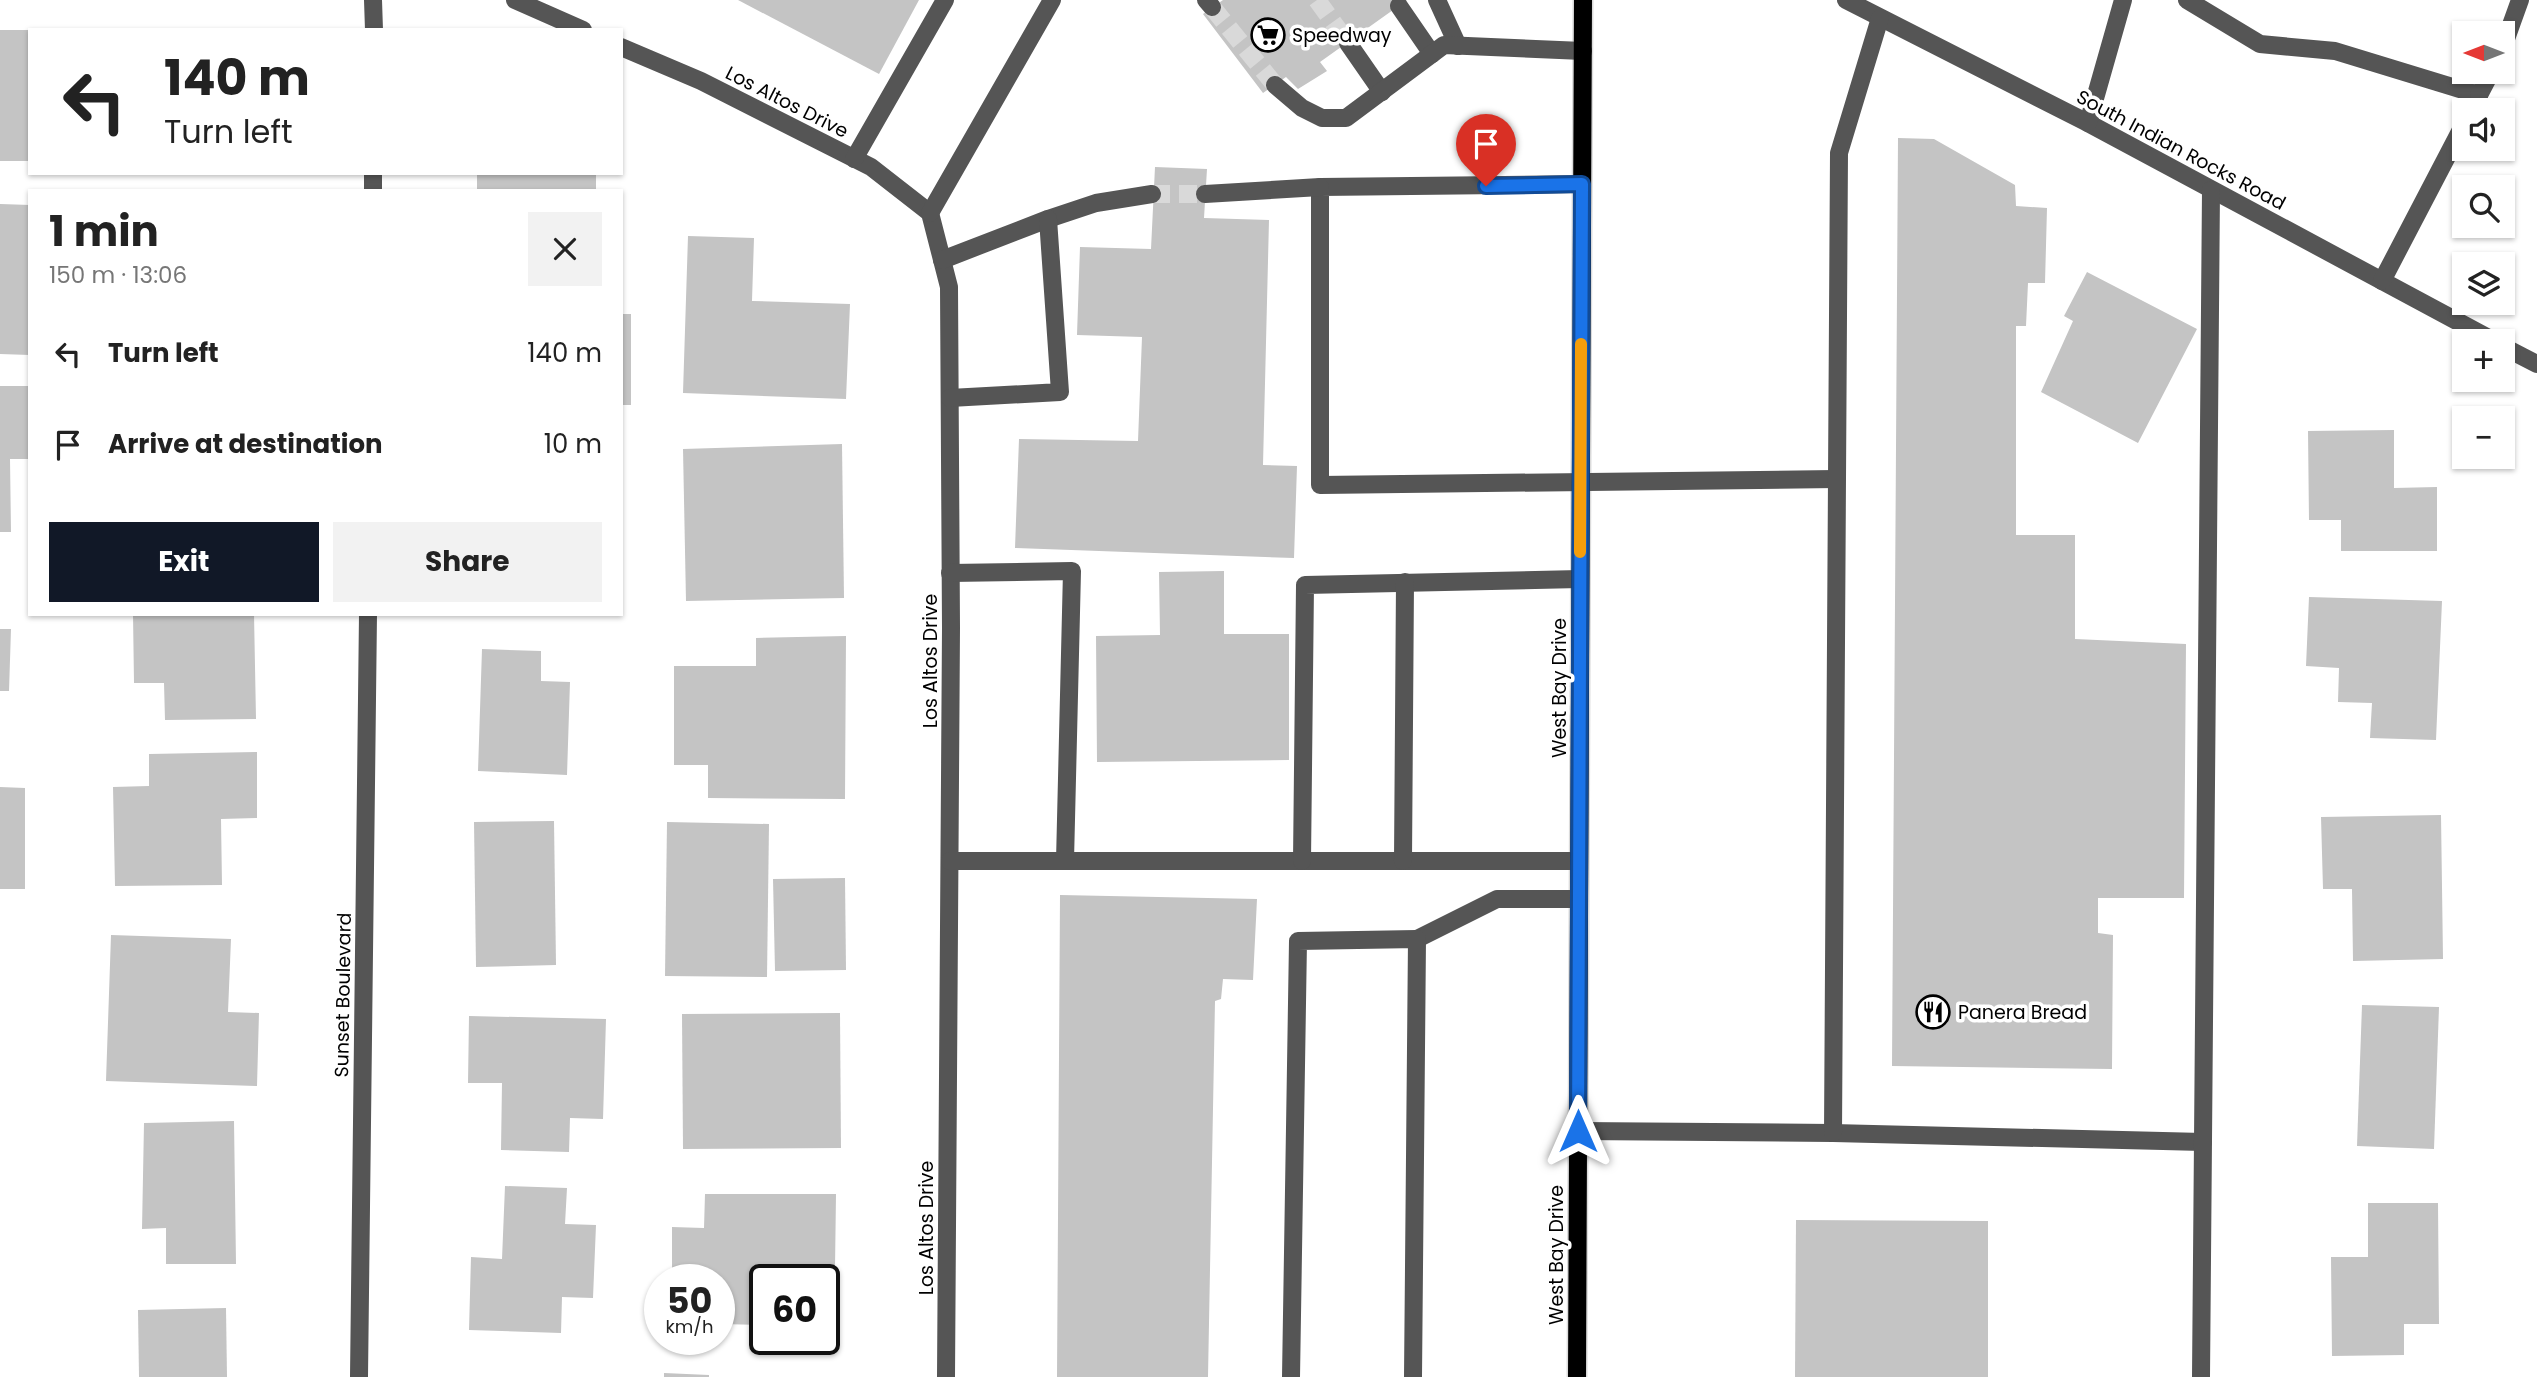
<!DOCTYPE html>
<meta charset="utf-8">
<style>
:root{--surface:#fff;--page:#f2f2f2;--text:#222;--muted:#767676;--accent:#111827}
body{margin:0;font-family:Poppins,sans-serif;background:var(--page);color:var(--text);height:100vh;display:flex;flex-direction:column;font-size:26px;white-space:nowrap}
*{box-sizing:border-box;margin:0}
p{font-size:23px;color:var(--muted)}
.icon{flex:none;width:38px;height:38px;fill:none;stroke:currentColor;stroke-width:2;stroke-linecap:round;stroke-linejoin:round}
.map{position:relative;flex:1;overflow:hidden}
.details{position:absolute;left:28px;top:189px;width:595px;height:427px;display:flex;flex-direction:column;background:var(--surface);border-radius:0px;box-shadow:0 2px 5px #0004}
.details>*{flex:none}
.guide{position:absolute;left:28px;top:28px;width:595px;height:147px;border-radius:0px;box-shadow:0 2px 5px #0004;background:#fff;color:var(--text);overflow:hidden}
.needle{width:46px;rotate:270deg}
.buttons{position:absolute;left:2452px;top:21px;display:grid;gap:14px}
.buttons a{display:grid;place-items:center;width:63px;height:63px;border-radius:0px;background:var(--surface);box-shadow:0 2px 5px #0004;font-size:35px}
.speed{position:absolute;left:644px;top:1264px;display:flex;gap:14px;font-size:35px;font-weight:700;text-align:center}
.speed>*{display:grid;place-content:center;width:91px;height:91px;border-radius:50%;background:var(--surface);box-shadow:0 2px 5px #0004;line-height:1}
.speed small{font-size:18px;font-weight:400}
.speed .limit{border:4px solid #111;border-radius:10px;background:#fff;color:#111}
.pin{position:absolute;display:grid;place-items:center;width:60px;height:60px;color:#fff;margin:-72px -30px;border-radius:50% 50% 50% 0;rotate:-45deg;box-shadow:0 0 7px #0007}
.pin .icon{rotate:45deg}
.me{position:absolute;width:77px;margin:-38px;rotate:0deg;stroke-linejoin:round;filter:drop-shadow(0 0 5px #0008)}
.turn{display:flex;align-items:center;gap:24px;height:147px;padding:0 21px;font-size:32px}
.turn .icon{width:91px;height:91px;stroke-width:2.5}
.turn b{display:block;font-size:49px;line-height:60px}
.round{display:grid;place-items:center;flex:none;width:74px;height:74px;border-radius:0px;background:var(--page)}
.head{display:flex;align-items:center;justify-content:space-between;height:119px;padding:0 21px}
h1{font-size:42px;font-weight:700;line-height:52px}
.action{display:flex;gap:14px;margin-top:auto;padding:14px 21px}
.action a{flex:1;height:80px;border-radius:0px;background:var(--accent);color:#fff;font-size:28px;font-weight:700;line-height:80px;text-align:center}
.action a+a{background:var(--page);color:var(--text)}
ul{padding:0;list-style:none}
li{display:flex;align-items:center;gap:21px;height:91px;padding:0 21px}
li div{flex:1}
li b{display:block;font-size:26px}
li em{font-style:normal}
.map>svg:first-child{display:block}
</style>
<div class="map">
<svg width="2537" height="1377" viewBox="0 0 2537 1377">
<rect width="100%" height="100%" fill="#fff"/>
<g fill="#c4c4c4">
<polygon points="738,0 919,0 879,74"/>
<polygon points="1223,0 1407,0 1320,62 1327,71 1298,89 1286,77 1263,93 1203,14"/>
<rect x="0" y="30" width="30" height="131"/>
<polygon points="1898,138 1934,139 2015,185 2016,206 2047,208 2045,283 2028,283 2026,326 2016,326 2016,535 2075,535 2075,639 2186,644 2184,898 2098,898 2098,933 2113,935 2112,1069 1892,1066"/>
<polygon points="1155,167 1207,169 1204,218 1269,220 1263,465 1297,466 1294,558 1015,548 1019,439 1138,441 1142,337 1077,335 1080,247 1151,249"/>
<rect x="477" y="173" width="119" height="18"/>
<polygon points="0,204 30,205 30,355 0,354"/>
<polygon points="688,236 754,238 752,301 850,304 846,399 683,393"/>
<polygon points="2087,272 2197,329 2138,443 2041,392 2073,321 2064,316"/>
<rect x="621" y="314" width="10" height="91"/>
<polygon points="0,386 30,386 30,459 10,459 11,532 0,532"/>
<polygon points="2394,430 2394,488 2437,487 2437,551 2341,551 2341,520 2309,520 2308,431"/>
<polygon points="842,444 844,598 686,601 683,449"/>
<polygon points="1224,571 1224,634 1289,634 1289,760 1097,762 1096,636 1160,635 1159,572"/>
<polygon points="2309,597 2442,601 2436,740 2370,738 2372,703 2338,702 2339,668 2306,666"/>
<polygon points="133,614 254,614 256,719 165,720 164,683 134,683"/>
<polygon points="0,629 11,629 9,691 0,691"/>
<polygon points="846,636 845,799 708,798 708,765 674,765 674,666 756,666 756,638"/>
<polygon points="482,649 541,651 541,681 570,682 567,775 478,771"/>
<polygon points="257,752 257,818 221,819 222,885 115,886 113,787 149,786 149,754"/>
<polygon points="0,787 25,788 25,889 0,889"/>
<polygon points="2441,815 2443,959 2353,961 2352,889 2323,889 2321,817"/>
<polygon points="554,821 556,965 476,967 474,822"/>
<polygon points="667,822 769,824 767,977 665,976"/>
<polygon points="845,878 846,970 775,971 773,879"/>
<polygon points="1060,895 1257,899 1253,980 1223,979 1221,999 1215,1001 1208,1377 1057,1377"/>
<polygon points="111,935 231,939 228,1012 259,1013 257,1086 106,1081"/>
<polygon points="2362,1005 2439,1007 2434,1149 2357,1146"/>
<polygon points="840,1013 841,1148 683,1149 682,1014"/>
<polygon points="469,1016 606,1019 603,1119 570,1118 569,1152 501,1150 502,1083 468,1083"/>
<polygon points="234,1121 236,1264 166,1264 166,1228 142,1229 144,1123"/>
<polygon points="505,1186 567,1188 565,1224 596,1225 593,1298 562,1297 561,1333 469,1330 471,1257 502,1259"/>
<polygon points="705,1194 836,1194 835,1268 789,1267 789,1279 765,1279 765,1325 719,1324 719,1279 672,1279 672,1227 704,1228"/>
<polygon points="2368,1203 2438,1203 2439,1324 2404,1324 2404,1355 2332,1356 2331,1257 2368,1257"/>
<polygon points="1796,1220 1988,1221 1988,1377 1795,1377"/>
<polygon points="226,1308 227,1377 139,1377 138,1310"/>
<polygon points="664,1373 709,1375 709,1377 664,1377"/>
</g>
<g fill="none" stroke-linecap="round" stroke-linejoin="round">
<g stroke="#d9d9d9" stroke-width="18" stroke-dasharray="18 9" stroke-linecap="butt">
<polyline points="1317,0 1348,43"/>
<polyline points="1212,7 1275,85"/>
<polyline points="1152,194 1205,194"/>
</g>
<defs>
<polyline id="major" points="1577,1377 1583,0"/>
</defs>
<use href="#major" stroke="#dbdbdb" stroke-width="21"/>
<g stroke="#555" stroke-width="18">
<polyline points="373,0 374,30"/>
<polyline points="515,0 583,30"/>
<polyline points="1206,0 1212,7"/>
<polyline points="1437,0 1458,46"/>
<polyline points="1846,0 2088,123 2494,341"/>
<polyline points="2187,0 2260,44 2335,51 2479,95 2471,110"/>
<polyline points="1399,6 1432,54"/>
<polyline points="1348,43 1382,92"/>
<polyline points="621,47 701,81 871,167 930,213 949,287 951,628 946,1377"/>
<polyline points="2502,50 2520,0"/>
<polyline points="1275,85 1302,108 1322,118 1346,118 1444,45 1583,51"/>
<polyline points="2479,95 2491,72"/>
<polyline points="2088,123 2123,0"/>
<polyline points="854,159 945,0"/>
<polyline points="1582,184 1320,187 1320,485 1836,479"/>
<polyline points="373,191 373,173"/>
<polyline points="1205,194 1320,187"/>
<polyline points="930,213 1052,0"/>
<polyline points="942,260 1048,219 1096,203 1152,194"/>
<polyline points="2382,281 2464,124"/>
<polyline points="2502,346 2537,364"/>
<polyline points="950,398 1060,392 1048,219"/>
<polyline points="950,573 1072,571 1065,861"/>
<polyline points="950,861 1579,861"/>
<polyline points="1302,861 1305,585 1580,579"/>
<polyline points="1403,861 1405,582"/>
<polyline points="1417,939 1497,899 1579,899"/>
<polyline points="1578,1131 1833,1133 2203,1142"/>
<polyline points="1833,1133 1839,153 1880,18"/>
<polyline points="359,1377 368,614"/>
<polyline points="1291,1377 1298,941 1417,939 1413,1377"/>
<polyline points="2201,1377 2211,190"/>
</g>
<use href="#major" stroke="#000" stroke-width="18"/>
</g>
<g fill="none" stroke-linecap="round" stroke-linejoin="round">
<defs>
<polyline id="route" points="1486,186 1582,184 1578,1131"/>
</defs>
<use href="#route" stroke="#114b97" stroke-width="18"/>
<use href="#route" stroke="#1a73e8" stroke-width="12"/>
<polyline stroke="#f59e0b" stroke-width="12" points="1580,552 1581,344"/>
</g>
<defs>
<symbol id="supermarket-ring" viewBox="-11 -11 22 22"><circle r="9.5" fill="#fff" stroke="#000" stroke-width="1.5"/><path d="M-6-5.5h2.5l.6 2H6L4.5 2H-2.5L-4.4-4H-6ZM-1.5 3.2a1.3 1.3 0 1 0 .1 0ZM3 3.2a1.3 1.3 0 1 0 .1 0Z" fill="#000"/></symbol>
<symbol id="restaurant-ring" viewBox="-11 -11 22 22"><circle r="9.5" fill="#fff" stroke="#000" stroke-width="1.5"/><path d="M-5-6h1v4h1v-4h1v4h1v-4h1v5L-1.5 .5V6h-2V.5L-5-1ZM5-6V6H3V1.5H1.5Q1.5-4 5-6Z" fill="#000"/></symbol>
</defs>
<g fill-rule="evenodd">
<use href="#supermarket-ring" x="1249" y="16" width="38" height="38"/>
<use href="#restaurant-ring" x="1914" y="993" width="38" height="38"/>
</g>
<g text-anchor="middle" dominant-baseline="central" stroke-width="7" stroke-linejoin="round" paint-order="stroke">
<g font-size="19" fill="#000" stroke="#fff" text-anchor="start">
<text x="1292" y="35">Speedway</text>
<text x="1958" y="1012">Panera Bread</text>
</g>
<g font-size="19" fill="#000" stroke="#fff">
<text transform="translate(787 102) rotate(27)">Los Altos Drive</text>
<text transform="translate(2181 150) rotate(28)">South Indian Rocks Road</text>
<text transform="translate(930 661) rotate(-90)">Los Altos Drive</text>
<text transform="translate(1559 688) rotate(-90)">West Bay Drive</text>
<text transform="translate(343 995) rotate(-89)">Sunset Boulevard</text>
<text transform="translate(926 1228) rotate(-90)">Los Altos Drive</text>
<text transform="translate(1556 1255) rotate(-90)">West Bay Drive</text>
</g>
</g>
</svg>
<div class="buttons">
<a><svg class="needle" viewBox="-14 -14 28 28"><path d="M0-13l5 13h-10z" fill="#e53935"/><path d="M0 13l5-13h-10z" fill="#767676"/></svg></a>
<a><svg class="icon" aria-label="sound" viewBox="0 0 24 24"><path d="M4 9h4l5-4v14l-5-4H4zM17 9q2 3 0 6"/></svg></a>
<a><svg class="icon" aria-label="search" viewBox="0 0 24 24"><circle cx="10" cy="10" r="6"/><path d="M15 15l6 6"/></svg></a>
<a><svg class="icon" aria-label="layers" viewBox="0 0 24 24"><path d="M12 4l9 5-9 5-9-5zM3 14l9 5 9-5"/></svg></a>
<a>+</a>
<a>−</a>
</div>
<div class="speed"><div>50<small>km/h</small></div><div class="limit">60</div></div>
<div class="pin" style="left:1486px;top:186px;background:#d93025"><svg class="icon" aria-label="arrive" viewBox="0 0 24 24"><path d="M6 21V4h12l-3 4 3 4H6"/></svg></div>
<svg class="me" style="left:1578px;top:1131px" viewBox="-20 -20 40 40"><path d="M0-17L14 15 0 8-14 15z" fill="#1a73e8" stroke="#fff" stroke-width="4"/></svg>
<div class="guide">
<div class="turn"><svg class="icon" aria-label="left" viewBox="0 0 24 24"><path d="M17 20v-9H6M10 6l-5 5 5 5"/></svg><div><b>140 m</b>Turn left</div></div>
</div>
<section class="details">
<div class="head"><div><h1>1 min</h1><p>150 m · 13:06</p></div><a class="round"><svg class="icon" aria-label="close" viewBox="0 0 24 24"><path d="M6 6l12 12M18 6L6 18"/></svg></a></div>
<ul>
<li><svg class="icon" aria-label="left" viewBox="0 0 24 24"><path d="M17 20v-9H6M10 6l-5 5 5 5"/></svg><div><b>Turn left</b></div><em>140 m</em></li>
<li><svg class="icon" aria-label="arrive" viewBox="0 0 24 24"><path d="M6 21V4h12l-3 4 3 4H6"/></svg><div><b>Arrive at destination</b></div><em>10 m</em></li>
</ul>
<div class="action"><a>Exit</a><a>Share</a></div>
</section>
</div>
